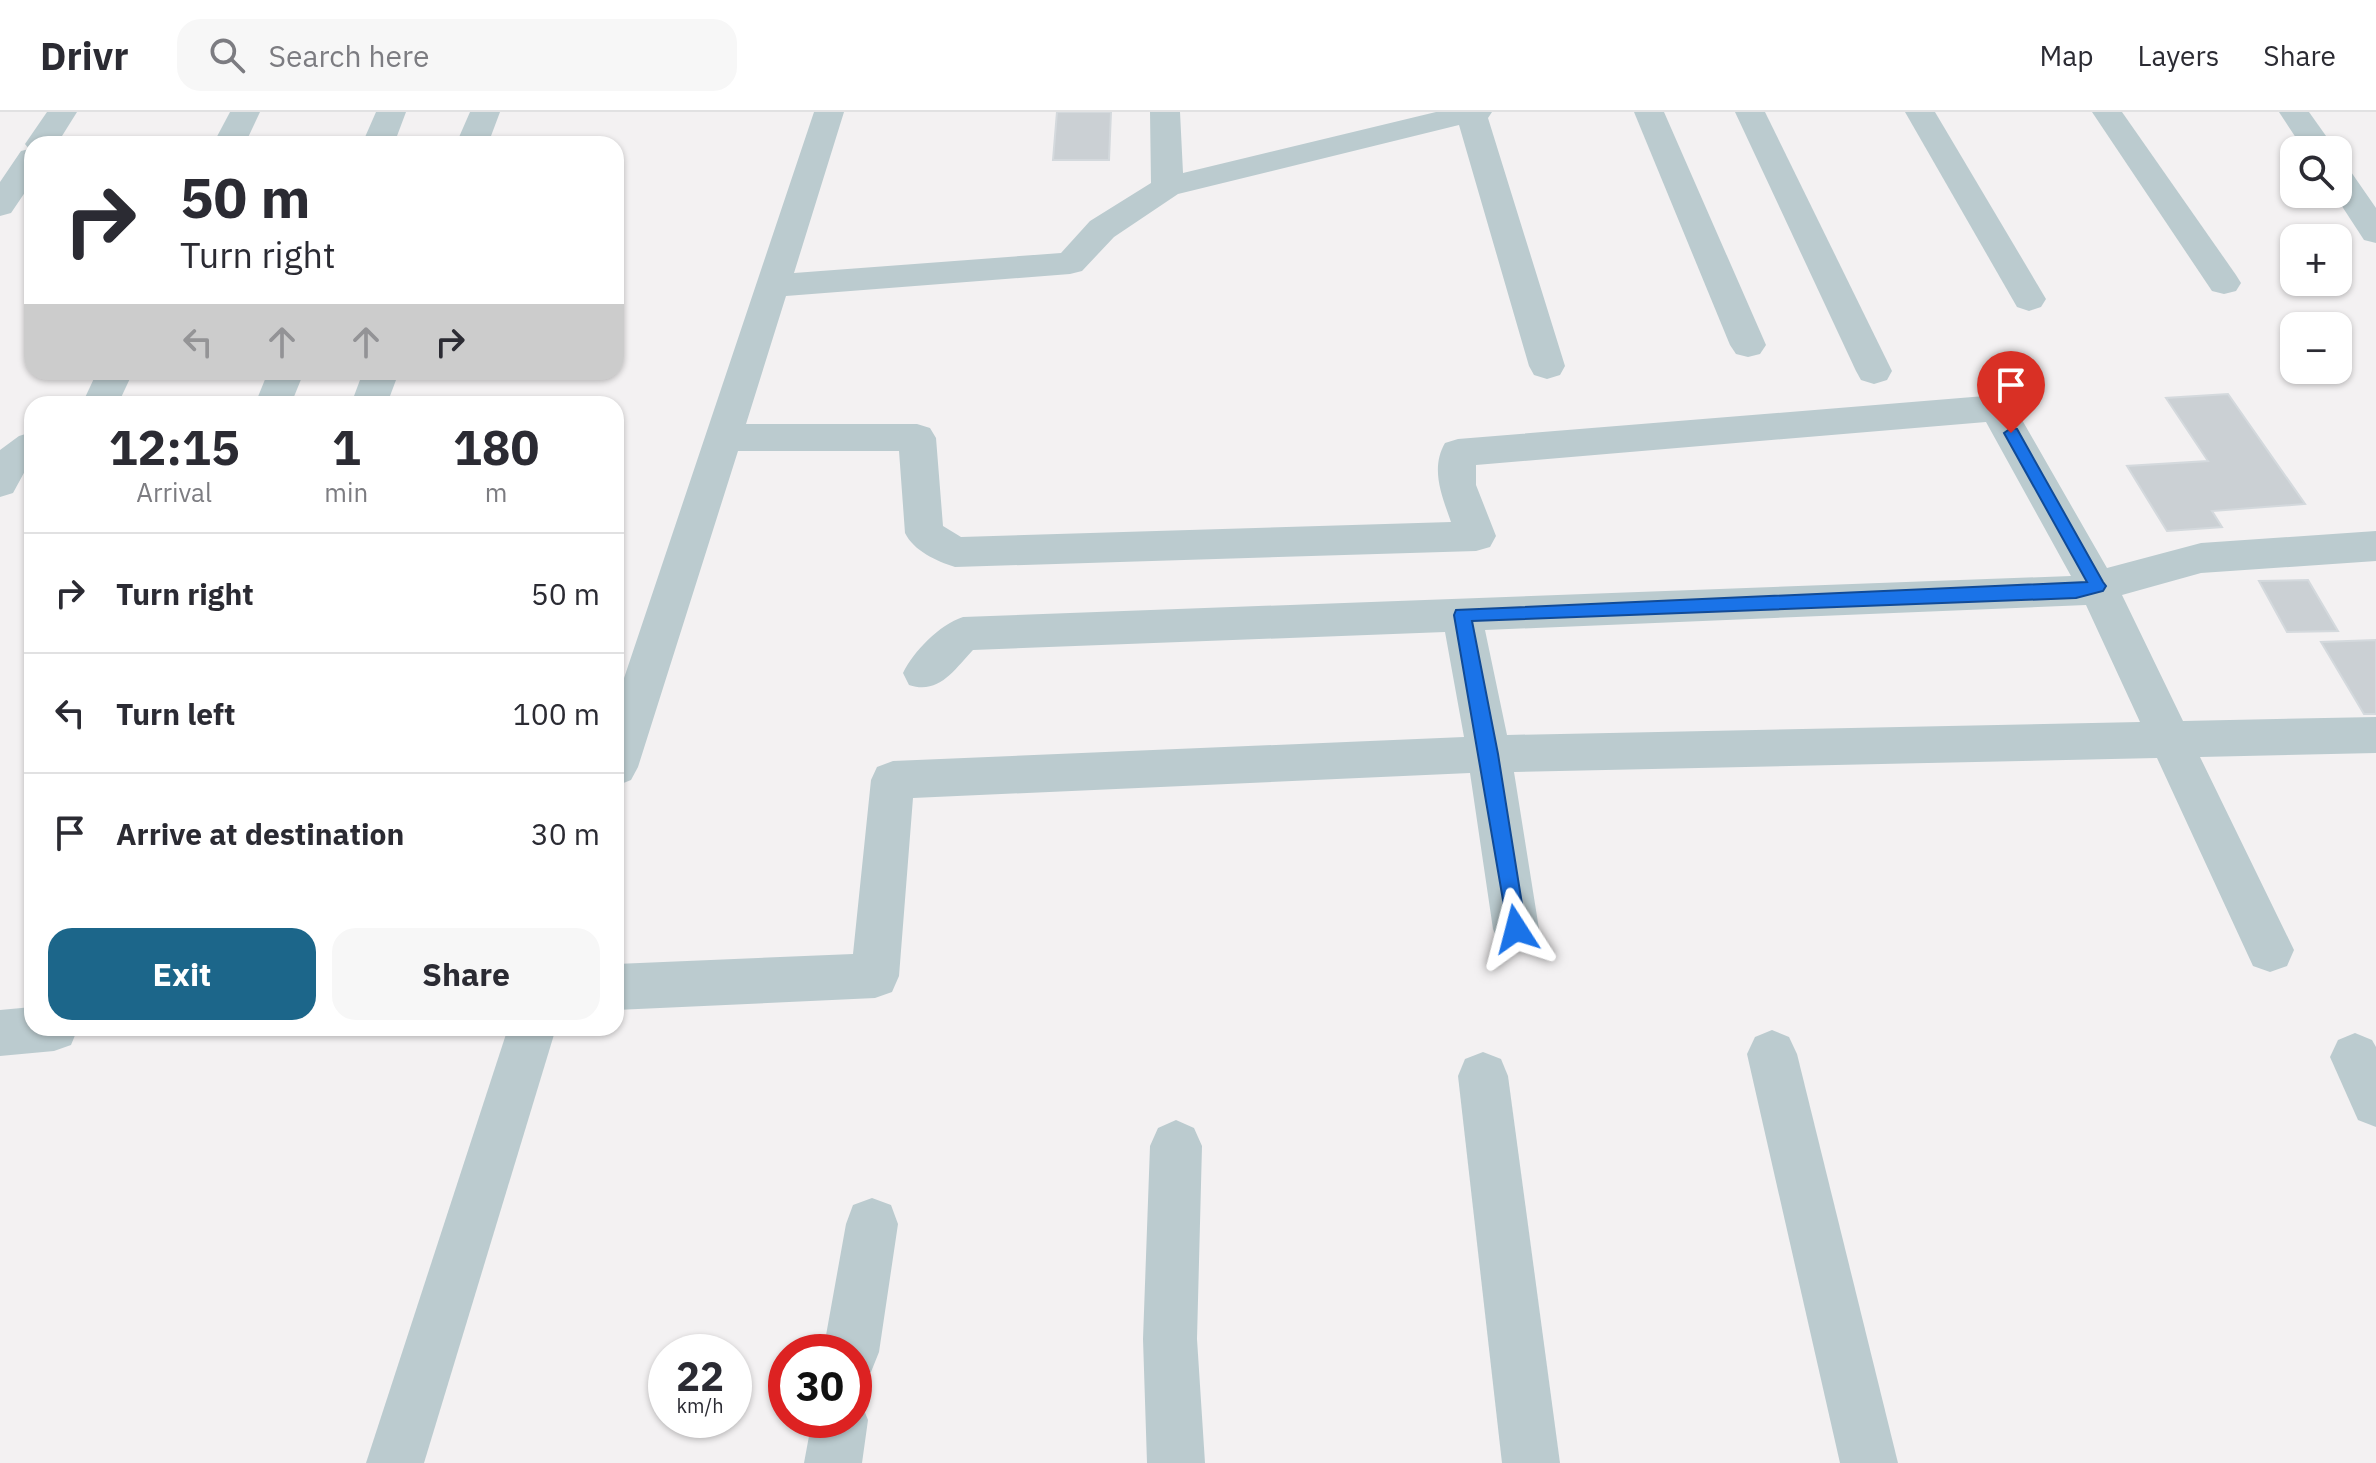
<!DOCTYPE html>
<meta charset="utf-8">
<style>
:root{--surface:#fff;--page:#f7f7f7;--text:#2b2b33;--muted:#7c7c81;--line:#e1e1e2;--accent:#1c668a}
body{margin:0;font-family:"IBM Plex Sans",sans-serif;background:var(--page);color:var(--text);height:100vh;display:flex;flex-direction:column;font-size:30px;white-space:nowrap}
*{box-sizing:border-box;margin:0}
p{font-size:26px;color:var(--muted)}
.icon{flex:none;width:44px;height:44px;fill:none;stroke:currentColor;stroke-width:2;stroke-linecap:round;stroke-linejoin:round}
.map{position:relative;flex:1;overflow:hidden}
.drawer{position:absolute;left:24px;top:284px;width:600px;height:640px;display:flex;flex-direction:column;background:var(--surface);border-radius:24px;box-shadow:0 2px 6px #0004}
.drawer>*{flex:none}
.hud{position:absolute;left:24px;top:24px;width:600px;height:244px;border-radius:24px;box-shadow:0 2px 6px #0004;background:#fff;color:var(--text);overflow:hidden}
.tools{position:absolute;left:2280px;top:24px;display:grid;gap:16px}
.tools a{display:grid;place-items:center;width:72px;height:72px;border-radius:16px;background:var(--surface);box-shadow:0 2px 6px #0004;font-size:40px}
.speed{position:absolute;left:648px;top:1222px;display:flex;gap:16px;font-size:40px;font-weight:700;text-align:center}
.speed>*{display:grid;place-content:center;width:104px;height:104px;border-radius:50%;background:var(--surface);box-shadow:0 2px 6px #0004;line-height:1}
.speed small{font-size:20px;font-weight:400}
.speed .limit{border:12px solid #d22;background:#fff;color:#111}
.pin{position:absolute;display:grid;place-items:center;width:68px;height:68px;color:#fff;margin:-82px -34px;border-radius:50% 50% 50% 0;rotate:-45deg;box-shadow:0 0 8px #0007}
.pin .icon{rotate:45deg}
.me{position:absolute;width:88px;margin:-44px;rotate:351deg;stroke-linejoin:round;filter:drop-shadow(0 0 6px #0008)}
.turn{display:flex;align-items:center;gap:28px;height:168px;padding:0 24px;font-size:36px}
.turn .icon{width:104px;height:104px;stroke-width:2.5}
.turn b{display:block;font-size:56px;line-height:68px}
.lanes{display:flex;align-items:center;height:76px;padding:0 24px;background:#0003;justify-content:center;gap:40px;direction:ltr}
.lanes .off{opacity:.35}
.eta{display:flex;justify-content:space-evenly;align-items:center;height:136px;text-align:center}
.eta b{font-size:48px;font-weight:800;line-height:56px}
.action{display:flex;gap:16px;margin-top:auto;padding:16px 24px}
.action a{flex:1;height:92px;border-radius:24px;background:var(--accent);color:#fff;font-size:32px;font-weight:800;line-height:92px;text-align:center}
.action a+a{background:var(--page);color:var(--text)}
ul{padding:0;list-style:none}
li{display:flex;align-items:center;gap:24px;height:120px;padding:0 24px;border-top:2px solid var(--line)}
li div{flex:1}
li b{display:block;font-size:30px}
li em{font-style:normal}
header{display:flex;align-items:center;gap:48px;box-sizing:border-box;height:112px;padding:0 40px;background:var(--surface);border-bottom:2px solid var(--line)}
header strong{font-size:38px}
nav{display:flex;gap:44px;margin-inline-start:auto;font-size:28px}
.search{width:560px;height:72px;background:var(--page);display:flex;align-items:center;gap:20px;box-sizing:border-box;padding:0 28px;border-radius:24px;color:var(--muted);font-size:30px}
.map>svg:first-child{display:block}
</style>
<header>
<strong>Drivr</strong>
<div class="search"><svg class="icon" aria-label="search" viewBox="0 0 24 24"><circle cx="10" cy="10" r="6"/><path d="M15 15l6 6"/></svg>Search here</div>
<nav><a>Map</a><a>Layers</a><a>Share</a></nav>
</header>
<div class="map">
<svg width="2376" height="1351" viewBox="0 0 2376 1351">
<rect width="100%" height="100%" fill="#f3f1f2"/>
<g fill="#cbd0d4" stroke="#d4d9dd" stroke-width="2">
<polygon points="1057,0 1111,0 1109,48 1053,48"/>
<polygon points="2228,282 2305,392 2212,399 2222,415 2167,419 2127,354 2208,349 2166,286"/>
<polygon points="2308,468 2338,519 2287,520 2259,469"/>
<polygon points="2376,528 2376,602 2364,602 2321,530"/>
</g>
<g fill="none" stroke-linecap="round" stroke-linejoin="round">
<g fill="#bbcbcf" fill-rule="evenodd">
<polygon points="47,0 77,0 57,32 32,32 32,70 11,101 0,104 0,70 21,39 29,37 25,32"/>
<polygon points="230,0 260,0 245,32 213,32"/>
<polygon points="376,0 406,0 394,32 362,32"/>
<polygon points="470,0 500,0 488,32 456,32"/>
<path d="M814,0H844L794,161L1061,141L1090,109L1151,71L1150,0H1180L1183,61L1436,0H1492L1488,6L1565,254L1560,263L1547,267L1534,263L1529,254L1459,13L1178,82L1114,125L1082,159L1070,162L786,184L746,312H917L930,316L936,326L943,414L961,425L1451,410C1442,384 1430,357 1445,331L1458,327L1997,283L2010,287L2107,456L2201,431L2376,419V449L2201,461L2122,483L2183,609L2376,605V641L2200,645L2294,838L2287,854L2270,860L2253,854L2157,646L1514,660L1539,817L1533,832L1516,839L1499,832L1493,817L1470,661L913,686L899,864L892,880L875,886L616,898V852L853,842L871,668L877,655L893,649L1464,625L1445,520L973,538C954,558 939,583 909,573L903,561C914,539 939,513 963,505L2071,464L1986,310L1476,353V373L1496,424L1490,435L1476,439L955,455C936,449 914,439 905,421L899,339H738L638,655L631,668L616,674V590ZM2086,493L2140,610L1507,623L1485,518Z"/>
<polygon points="1634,0 1664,0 1766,233 1760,242 1748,245 1736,242 1730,233"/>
<polygon points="1735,0 1765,0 1892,259 1887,268 1874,272 1861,268 1856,259"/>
<polygon points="1905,0 1935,0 2046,187 2041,195 2029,199 2017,195"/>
<polygon points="2092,0 2122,0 2236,163 2241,171 2236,179 2224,182 2212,179"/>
<polygon points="2279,0 2309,0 2336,38 2304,38"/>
<polygon points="2338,54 2349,57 2376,96 2376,131 2364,128 2334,82 2338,82"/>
<polygon points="97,260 133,260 118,292 82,292"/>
<polygon points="268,260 304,260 291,292 255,292"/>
<polygon points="363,260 399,260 387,292 351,292"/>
<polygon points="32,320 32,353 25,359 13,381 0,385 0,338 19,324"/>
<polygon points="32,895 32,916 78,916 71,933 54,939 0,944 0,898"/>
<polygon points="508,916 556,916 424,1351 366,1351"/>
<polygon points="1772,918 1789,925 1797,942 1898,1351 1840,1351 1747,942 1755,925"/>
<polygon points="2355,921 2372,928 2376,935 2376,1015 2358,1008 2330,945 2338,928"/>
<polygon points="1483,940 1501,947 1508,964 1560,1351 1502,1351 1458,964 1465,947"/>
<polygon points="1176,1008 1194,1016 1202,1034 1197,1227 1205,1351 1147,1351 1143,1227 1150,1034 1158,1016"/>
<polygon points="872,1086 891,1093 898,1112 879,1240 871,1260 854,1266 854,1240 823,1240 846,1112 853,1093"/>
<polygon points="854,1286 860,1288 868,1308 862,1351 804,1351 812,1308 854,1308"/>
</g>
</g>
<polygon fill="#1a73e8" stroke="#114b97" stroke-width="2" points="2011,316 2017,317 2103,470 2106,474 2103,479 2076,486 1472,509 1498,642 1526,817 1523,823 1516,826 1509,823 1454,503 1456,498 2087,470 2004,321"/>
</svg>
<div class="tools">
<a><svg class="icon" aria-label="search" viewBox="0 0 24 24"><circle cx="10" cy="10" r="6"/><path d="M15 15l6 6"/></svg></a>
<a>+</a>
<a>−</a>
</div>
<div class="speed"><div>22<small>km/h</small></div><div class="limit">30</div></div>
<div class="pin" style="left:2011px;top:321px;background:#d93025"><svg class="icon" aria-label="arrive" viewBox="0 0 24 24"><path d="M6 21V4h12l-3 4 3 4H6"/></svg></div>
<svg class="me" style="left:1516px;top:817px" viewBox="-20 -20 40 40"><path d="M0-17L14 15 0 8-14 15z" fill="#1a73e8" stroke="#fff" stroke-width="4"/></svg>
<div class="hud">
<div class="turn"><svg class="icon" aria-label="right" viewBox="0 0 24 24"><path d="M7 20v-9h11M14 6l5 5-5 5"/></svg><div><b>50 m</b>Turn right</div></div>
<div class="lanes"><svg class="icon off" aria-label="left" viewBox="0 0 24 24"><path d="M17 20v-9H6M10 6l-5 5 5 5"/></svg><svg class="icon off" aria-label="ahead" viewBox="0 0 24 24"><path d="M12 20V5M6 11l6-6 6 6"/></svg><svg class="icon off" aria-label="ahead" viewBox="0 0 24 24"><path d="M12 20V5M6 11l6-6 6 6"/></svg><svg class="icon" aria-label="right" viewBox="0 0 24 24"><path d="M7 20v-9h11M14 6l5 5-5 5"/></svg></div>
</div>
<section class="drawer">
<div class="eta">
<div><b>12:15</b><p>Arrival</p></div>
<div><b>1</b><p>min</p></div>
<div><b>180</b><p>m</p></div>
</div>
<ul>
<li><svg class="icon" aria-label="right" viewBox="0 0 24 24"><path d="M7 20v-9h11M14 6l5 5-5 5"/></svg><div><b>Turn right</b></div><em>50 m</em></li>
<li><svg class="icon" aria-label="left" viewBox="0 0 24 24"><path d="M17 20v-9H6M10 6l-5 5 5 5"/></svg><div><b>Turn left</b></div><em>100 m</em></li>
<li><svg class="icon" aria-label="arrive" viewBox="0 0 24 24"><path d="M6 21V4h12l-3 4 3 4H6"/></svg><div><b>Arrive at destination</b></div><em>30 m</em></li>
</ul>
<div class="action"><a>Exit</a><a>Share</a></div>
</section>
</div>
